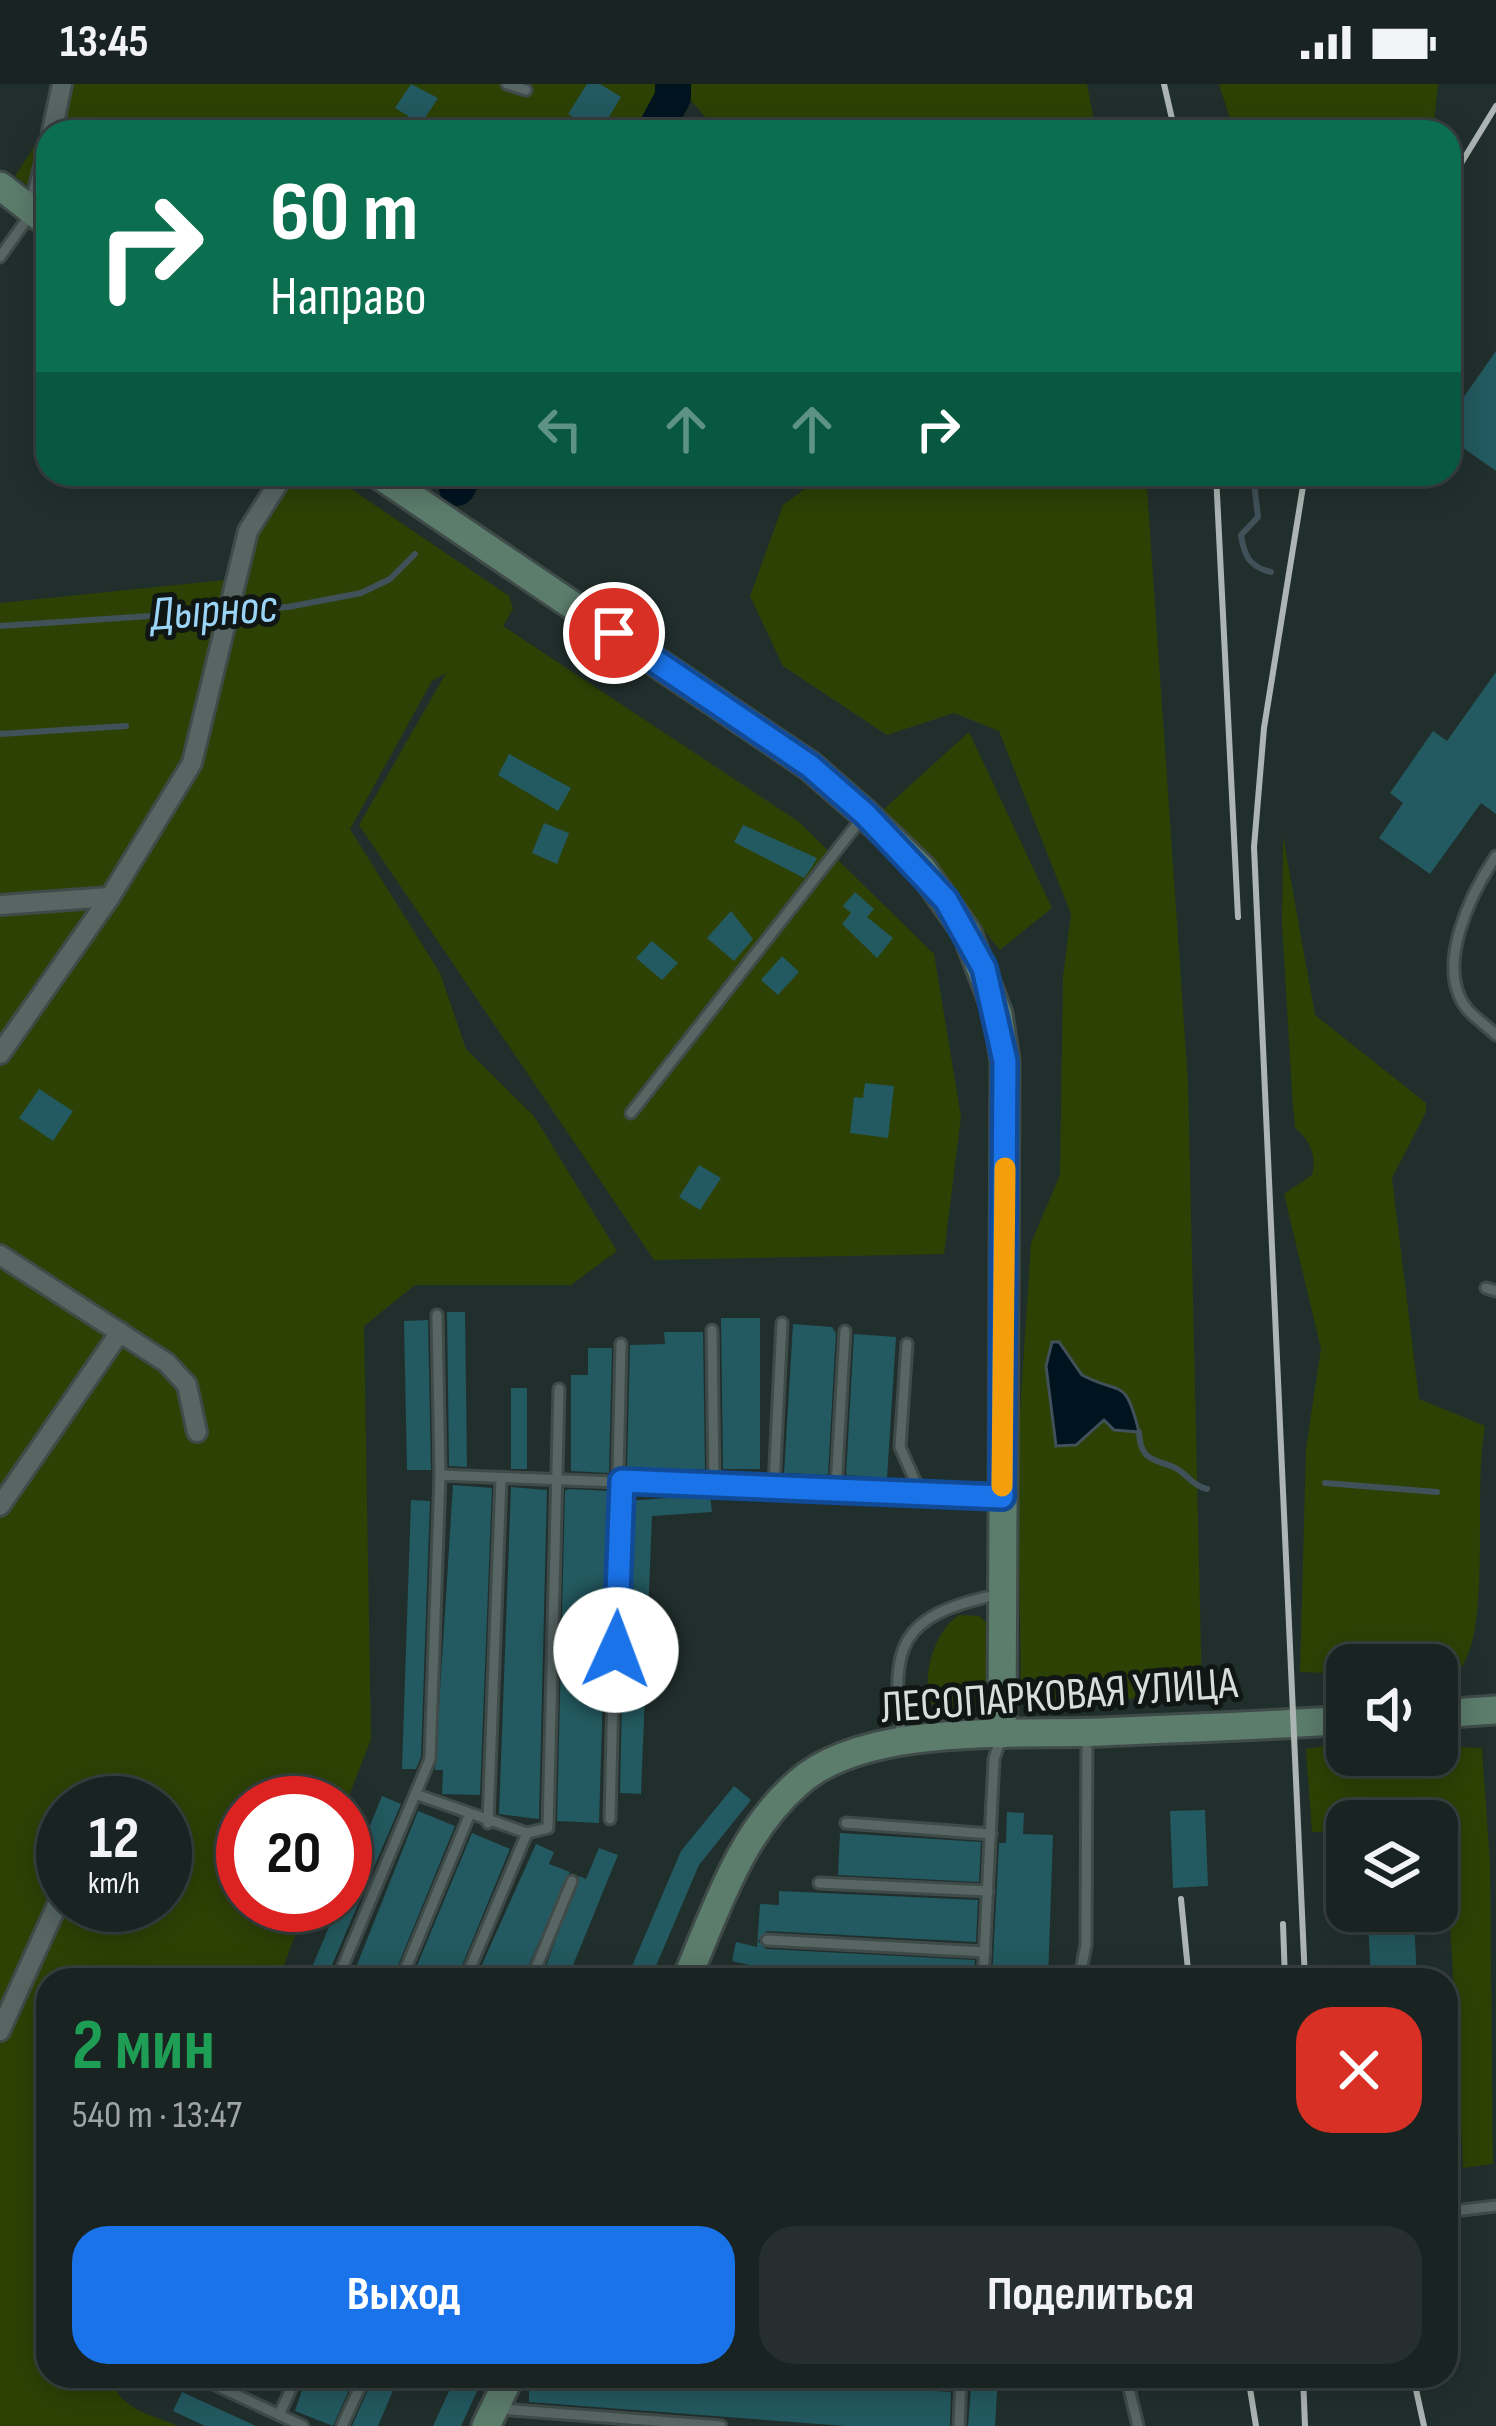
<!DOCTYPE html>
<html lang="ru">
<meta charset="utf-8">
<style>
:root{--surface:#192321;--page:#262f2e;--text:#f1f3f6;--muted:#9fa4a5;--line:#37403f;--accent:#1a73e8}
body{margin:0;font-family:"Sofia Sans Condensed",sans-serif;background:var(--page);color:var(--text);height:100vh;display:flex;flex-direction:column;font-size:45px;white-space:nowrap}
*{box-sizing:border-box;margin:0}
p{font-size:39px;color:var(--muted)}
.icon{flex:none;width:66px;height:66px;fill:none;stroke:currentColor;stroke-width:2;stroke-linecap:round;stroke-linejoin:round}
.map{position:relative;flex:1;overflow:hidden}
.drawer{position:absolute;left:36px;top:1884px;width:1422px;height:420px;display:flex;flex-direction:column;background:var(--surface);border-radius:36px;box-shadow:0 6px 30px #0003,0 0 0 3px var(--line)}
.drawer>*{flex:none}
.guide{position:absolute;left:36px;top:36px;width:1425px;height:366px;border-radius:36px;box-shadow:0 6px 30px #0003,0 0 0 3px var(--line);background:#0b6e4f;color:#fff;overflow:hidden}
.controls{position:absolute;left:1326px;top:1560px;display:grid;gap:24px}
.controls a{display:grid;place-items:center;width:132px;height:132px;border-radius:24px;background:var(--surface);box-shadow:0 6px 30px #0003,0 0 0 3px var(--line);font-size:60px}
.speed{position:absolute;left:36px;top:1692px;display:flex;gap:24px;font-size:60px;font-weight:700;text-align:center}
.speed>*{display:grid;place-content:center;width:156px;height:156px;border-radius:50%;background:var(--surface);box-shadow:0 6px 30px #0003,0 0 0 3px var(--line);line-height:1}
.speed small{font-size:30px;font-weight:400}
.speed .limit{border:18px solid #d22;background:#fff;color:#111}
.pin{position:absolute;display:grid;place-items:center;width:102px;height:102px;color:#fff;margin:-51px;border:6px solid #fff;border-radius:50%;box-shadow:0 3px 12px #0007}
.me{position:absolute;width:132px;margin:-66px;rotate:2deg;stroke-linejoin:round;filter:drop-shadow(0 0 9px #0008)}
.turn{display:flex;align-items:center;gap:42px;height:252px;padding:0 36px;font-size:54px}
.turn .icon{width:156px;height:156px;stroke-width:2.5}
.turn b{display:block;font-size:84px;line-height:102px}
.lanes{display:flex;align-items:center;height:114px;padding:0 36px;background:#0003;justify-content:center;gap:60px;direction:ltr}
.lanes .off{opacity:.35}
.round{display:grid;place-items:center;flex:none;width:126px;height:126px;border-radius:36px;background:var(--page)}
.summary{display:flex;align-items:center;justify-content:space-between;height:204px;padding:0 36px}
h1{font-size:72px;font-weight:700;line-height:90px;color:#1e9e55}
.cta{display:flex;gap:24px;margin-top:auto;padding:24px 36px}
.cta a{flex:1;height:138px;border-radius:36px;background:var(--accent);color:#fff;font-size:48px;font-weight:700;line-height:138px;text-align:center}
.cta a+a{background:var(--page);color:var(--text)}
.status{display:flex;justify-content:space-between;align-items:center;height:84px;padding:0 60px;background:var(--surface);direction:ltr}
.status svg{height:33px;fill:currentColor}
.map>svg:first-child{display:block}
</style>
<div class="status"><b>13:45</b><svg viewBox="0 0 49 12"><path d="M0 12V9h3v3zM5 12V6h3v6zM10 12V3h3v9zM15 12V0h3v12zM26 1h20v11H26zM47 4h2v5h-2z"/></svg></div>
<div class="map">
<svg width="1496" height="2342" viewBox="0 0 1496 2342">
<rect width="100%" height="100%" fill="#212f2c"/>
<g fill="#2d4105" fill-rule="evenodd">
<polygon points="75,0 664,0 666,6 638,48 48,48 48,117 15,92"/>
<polygon points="676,0 1087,0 1096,48 719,48"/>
<polygon points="1219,0 1438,0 1433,48 1234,48"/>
<path d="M297,390H329L509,512L513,525L503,542L799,738L934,870L961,1033L944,1170L654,1176L359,741L446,589L432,597L350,745L440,889L466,965L534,1032L617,1167L571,1201H415L364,1242L371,1655L345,1722L243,1719V1821H307L278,1896H48V2292H112C115,2324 152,2331 178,2342H0V519L244,494L256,452ZM63,1719H165V1821H63Z"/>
<polygon points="825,390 1146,390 1188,998 1202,1612 1046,1618 1021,1601 1017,1373 1031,1159 1060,1091 1063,892 1071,830 999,647 954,629 887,651 783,582 750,512 783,421"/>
<polygon points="969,648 1052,824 1000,866 884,725"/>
<path d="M1283,752L1315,931L1426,1019V1028L1392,1094L1419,1315L1485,1342C1473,1406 1490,1530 1465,1577C1459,1590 1449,1595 1437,1601V1581H1347L1343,1612L1342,1596L1329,1589L1300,1588L1306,1364L1321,1265L1284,1110L1312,1091C1317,1072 1310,1056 1295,1044L1293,1023L1282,841Z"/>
<path d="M959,1531L979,1532L986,1538V1605L972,1629L958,1633L934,1624C918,1598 934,1547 959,1531Z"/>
<polygon points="1347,1658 1347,1671 1437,1671 1437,1662 1482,1664 1490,1780 1493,2080 1463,2084 1445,1742 1437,1737 1347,1737 1347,1747 1312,1748 1306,1665"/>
</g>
<path fill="#001420" stroke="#405159" stroke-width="3" d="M1052,1258H1059L1082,1291C1121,1312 1125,1291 1139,1348L1114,1346L1104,1336L1076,1361L1056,1362L1046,1282Z"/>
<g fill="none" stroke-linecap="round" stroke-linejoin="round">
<g stroke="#405159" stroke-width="6">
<path d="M1253,390L1258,433L1241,451C1244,471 1249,483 1271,488"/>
<polyline points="0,542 288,523 361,509 390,495 415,470"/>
<polyline points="0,650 126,642"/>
<path d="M1139,1348C1140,1374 1151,1375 1171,1382C1186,1387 1190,1401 1207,1405"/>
<polyline points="1325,1399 1437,1408"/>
</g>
<g stroke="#001420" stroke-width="36">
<polyline points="654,48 673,13 673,0"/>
<polyline points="457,404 465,390"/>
</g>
</g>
<g fill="#235960">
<polygon points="411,0 438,14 421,40 395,24"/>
<polygon points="587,0 600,0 621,13 600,48 568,30"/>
<polygon points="1496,267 1496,387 1449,354 1449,334"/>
<polygon points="1496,588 1496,730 1481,719 1430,790 1379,754 1403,719 1390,709 1433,647 1447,657"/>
<polygon points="509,670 571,704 558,727 498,691"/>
<polygon points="544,739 569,749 557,780 532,769"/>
<polygon points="743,741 817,774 812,783 804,794 734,758"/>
<polygon points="855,808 874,825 867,833 893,854 877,874 842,840 851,829 843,822"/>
<polygon points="731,827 753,855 734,877 707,854"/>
<polygon points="652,857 678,879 662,896 636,874"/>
<polygon points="782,872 799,888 778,911 761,896"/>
<polygon points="865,999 894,1002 888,1054 850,1049 854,1013 863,1014"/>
<polygon points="39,1005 73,1027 53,1057 19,1034"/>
<polygon points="699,1081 721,1094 700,1126 679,1113"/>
<polygon points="447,1228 465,1228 467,1383 449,1382"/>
<polygon points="721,1234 760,1234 760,1385 723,1385"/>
<polygon points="428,1236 431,1386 407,1386 404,1237"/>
<polygon points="793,1240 832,1243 836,1249 828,1390 823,1391 784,1389"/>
<polygon points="664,1248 703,1248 705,1385 627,1385 630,1261 665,1260"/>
<polygon points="854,1250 896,1253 887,1394 846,1391"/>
<polygon points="588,1264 612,1264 609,1389 571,1387 571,1291 588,1291"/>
<rect x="511" y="1304" width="16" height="81"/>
<polygon points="453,1401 492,1404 480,1711 442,1710 443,1686 435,1686"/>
<polygon points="511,1403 547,1406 539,1735 499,1730"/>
<polygon points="571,1405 609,1407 599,1739 557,1737 565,1406"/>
<polygon points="710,1411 712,1428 652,1432 641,1710 620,1709 626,1417"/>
<polygon points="411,1416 430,1417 421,1673 416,1685 402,1685"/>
<polygon points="734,1702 751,1716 699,1781 650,1896 626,1896 681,1767"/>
<polygon points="382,1712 401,1720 329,1888 313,1881 338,1821 345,1821 345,1803"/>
<polygon points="1205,1726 1208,1802 1173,1804 1170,1727"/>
<polygon points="418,1727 455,1742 392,1896 351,1896"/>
<polygon points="1007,1728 1024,1729 1023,1750 1053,1751 1048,1896 992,1896 999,1759 1006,1759"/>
<polygon points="472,1749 510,1765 456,1896 411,1896"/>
<polygon points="840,1749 981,1758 979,1798 838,1791"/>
<polygon points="536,1760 554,1768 549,1780 570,1788 522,1896 475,1896"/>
<polygon points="599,1764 618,1771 567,1896 541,1896 579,1792 586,1795"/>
<polygon points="779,1807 978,1816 976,1858 767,1847 758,1857 766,1865 975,1876 974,1896 765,1896 766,1885 732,1877 736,1858 757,1863 760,1820 779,1821"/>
<polygon points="1414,1834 1417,1896 1371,1896 1368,1837"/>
<polygon points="330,2292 355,2292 333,2342 295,2327 306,2294 325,2302"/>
<polygon points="374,2292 399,2292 378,2342 352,2342"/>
<polygon points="456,2292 484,2292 461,2342 433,2342"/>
<polygon points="549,2292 685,2292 951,2308 950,2342 846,2342 529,2318 529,2301 549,2302"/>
<polygon points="972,2292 998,2292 995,2342 968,2342"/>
<polygon points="182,2308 256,2342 205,2342 173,2327"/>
</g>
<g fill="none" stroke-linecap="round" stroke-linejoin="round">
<defs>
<g id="lane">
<polyline points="507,0 526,6"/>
<polyline points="0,173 30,131"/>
<path d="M1496,772C1471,809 1434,883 1467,925C1475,934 1487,942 1496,951"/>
<polyline points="631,1029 862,734"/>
<polyline points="1486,1204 1496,1207"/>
<polyline points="712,1246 714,1400"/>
<polyline points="907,1260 900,1363 920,1408"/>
<polyline points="440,1391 999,1413"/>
<polyline points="774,1402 782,1239"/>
<polyline points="836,1404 845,1247"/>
<path d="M902,1655C890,1562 898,1532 996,1511"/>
<polyline points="418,1711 527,1749 548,1744 559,1305"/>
<polyline points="610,1735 621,1260"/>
<polyline points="488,1739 501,1394"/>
<polyline points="846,1739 991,1750"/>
<polyline points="819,1799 988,1807"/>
<polyline points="767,1856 985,1868"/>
<polyline points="337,1896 430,1675 440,1391 437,1231"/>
<polyline points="401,1896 469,1732"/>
<polyline points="465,1896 527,1749"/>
<polyline points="531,1896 572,1797"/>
<polyline points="983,1896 994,1675 1002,1651"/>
<polyline points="1079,1896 1086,1861 1087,1653"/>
<polyline points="1446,2128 1496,2122"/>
<polyline points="196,2292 303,2342"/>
<polyline points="889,2292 961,2297"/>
<polyline points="1126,2292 1138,2342"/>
<polyline points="500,2325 721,2342"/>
<polyline points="279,2331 297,2292"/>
<polyline points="342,2342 365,2292"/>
<polyline points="959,2342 961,2292"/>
</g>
<g id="street">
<polyline points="52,48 62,0"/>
<polyline points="33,127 48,67"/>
<polyline points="0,821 110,813"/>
<polyline points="0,970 110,813 192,679 248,447 284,390"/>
<polyline points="0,1171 167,1279 187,1301 197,1348"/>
<polyline points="0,1422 120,1248"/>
<polyline points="104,1719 107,1713"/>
<polyline points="0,1947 63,1808"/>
</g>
<g id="secondary">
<polyline points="0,102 48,139"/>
<polyline points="378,390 810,682 865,730 922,785 967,849 998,930 1005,977 1002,1650"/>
<polyline points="1437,1630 1496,1626"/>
<path d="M686,1896C716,1827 739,1750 798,1699C865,1639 1014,1651 1100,1648C1182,1644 1265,1642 1347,1636"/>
<polyline points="486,2342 510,2292"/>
</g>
</defs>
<use href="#lane" stroke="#3f4b49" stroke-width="15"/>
<use href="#street" stroke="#3f4b49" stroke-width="24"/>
<use href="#secondary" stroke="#3f4b49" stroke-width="33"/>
<use href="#lane" stroke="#576663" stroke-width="9"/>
<use href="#street" stroke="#576663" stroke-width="18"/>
<use href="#secondary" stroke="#5c7c6c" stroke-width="27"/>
<g stroke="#acb5b3" stroke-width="6">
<polyline points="1164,0 1175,48"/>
<polyline points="1449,99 1496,22"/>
<polyline points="1216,390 1238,833"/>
<polyline points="1181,1815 1189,1896"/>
<polyline points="1283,1840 1285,1896"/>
<polyline points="1305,1896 1254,763 1264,644 1305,390"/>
<polyline points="1248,2292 1256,2342"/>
<polyline points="1303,2292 1305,2342"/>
<polyline points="1413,2292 1424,2342"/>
</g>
</g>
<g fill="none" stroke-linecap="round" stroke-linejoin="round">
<defs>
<polyline id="route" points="614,549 810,682 865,730 946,816 984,884 1005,977 1002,1413 622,1397 616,1566"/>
</defs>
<use href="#route" stroke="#114b97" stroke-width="30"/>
<use href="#route" stroke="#1a73e8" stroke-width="21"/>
<polyline stroke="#f59e0b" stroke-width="21" points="1002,1402 1005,1084"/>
</g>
<g text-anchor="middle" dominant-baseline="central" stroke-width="10" stroke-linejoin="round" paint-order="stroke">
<g font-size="45" fill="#d7dfdd" stroke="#101614">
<text transform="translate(1059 1612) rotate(-4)">ЛЕСОПАРКОВАЯ УЛИЦА</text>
</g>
<g font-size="48" font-style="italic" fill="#9ad4f6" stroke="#101614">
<text transform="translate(214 527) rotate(-4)">Дырнос</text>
</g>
</g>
</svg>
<div class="controls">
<a><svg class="icon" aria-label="sound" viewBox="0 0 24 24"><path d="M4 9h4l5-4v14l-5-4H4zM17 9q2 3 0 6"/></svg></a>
<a><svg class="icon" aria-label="layers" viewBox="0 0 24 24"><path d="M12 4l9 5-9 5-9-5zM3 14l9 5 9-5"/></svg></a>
</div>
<div class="speed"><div>12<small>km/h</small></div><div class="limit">20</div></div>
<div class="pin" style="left:614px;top:549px;background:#d93025"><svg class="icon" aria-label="arrive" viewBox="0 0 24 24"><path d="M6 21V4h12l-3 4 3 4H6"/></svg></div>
<svg class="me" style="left:616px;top:1566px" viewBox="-20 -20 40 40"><circle r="19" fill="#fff"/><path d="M0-13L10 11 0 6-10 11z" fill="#1a73e8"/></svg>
<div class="guide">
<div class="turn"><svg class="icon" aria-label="right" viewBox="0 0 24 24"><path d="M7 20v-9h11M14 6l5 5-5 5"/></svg><div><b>60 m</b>Направо</div></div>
<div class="lanes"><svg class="icon off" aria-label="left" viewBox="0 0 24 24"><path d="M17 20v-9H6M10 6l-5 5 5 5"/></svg><svg class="icon off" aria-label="ahead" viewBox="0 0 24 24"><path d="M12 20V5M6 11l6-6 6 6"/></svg><svg class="icon off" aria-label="ahead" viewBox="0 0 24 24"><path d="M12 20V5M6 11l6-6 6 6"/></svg><svg class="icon" aria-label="right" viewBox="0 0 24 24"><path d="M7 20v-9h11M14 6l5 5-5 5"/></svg></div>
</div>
<section class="drawer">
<div class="summary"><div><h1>2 мин</h1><p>540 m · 13:47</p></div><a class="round" style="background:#d93025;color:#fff"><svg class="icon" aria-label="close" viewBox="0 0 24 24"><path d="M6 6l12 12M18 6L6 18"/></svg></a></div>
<div class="cta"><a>Выход</a><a>Поделиться</a></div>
</section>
</div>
